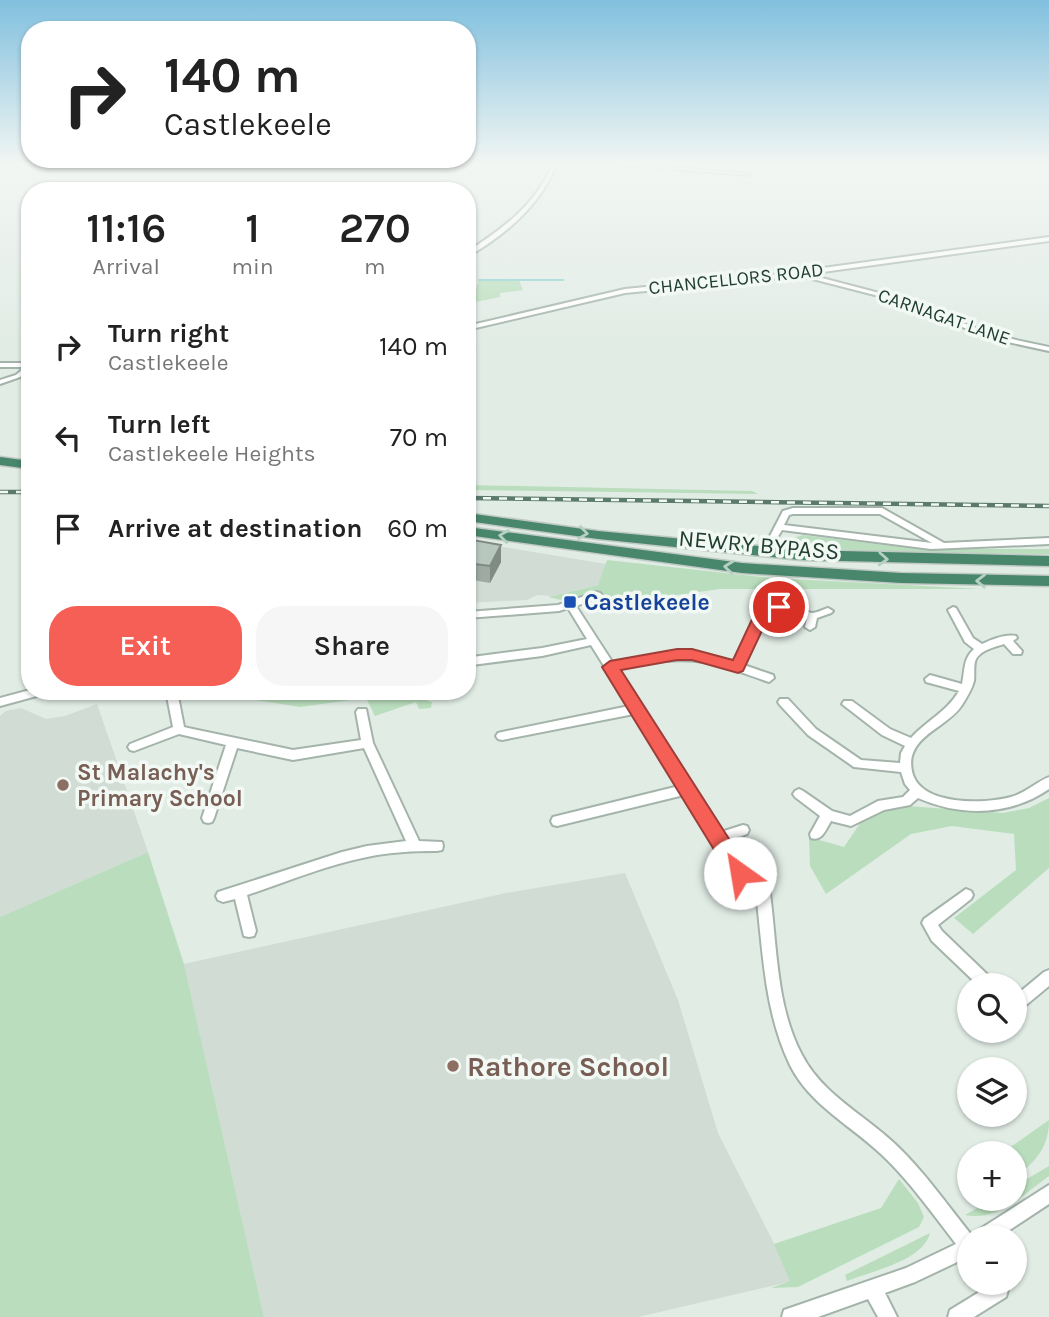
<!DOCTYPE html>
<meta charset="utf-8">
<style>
:root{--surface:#fff;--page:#f6f6f6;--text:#222;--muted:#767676;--accent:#f55f56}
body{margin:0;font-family:Karla,sans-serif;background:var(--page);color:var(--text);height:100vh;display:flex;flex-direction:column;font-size:26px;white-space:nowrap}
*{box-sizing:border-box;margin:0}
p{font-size:23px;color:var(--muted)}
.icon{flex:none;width:38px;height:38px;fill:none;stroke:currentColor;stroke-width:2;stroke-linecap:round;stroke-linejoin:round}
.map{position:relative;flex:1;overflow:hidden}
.panel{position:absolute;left:21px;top:182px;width:455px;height:518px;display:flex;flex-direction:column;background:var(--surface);border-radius:28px;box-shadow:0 2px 5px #0004}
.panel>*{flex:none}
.top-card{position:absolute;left:21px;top:21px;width:455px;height:147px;border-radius:28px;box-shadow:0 2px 5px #0004;background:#fff;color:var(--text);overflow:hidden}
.tools{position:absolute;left:957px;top:973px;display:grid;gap:14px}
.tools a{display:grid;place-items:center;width:70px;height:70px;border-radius:50%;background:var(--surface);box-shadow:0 2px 5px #0004;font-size:35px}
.pin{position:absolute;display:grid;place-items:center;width:60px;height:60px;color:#fff;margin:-30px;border:4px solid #fff;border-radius:50%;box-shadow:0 2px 7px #0007}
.me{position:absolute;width:77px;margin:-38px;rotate:328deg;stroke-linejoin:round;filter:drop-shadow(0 0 5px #0008)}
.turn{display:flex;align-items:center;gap:24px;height:147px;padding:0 28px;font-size:32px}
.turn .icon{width:91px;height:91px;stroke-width:2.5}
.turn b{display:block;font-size:49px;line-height:60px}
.eta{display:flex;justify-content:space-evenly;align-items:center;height:119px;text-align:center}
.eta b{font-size:42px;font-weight:600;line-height:49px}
.action{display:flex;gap:14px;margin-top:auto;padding:14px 28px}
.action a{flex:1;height:80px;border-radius:28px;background:var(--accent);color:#fff;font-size:28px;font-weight:600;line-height:80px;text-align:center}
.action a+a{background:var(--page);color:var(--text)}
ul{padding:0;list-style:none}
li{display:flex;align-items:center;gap:21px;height:91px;padding:0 28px}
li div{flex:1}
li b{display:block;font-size:26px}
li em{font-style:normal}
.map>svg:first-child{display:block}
</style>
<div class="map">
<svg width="1049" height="1317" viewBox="0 0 1049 1317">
<rect width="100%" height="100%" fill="#e1ece5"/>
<g fill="#d0dcd4">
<polygon points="467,541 606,564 598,585 551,596 537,595 527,600 467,603"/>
<polygon points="97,704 148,852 0,917 0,716 6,711 21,708 46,719 65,716"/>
<polygon points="625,873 678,1000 718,1133 793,1281 638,1317 264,1317 184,964 506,893"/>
</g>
<g fill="#badebd">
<polygon points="479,280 519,280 523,290 500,293 500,297 471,303"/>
<polygon points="467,485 752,491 758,494 467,490"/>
<polygon points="803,535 917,549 1049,549 1049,554 912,553 773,546 766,542 782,542"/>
<polygon points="607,560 772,578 982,589 720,589 583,608 601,597 600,591 566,601 548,597 598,585"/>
<polygon points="238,691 424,691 428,701 432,702 431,708 419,709 416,702 375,716 366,698 300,707 243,698"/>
<polygon points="1049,798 1049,868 973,934 954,918 1016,870 1014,834 952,826 911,834 826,894 810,866 809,837 844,847 863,819 894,805 1003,813 1029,808"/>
<polygon points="148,852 184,964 264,1317 0,1317 0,917"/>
<path d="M1049,1120C1049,1147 1036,1162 1015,1177V1153H1002Z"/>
<path d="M1049,1166V1176C1024,1194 997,1222 965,1215L993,1199H1015V1186Z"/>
<polygon points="899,1179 918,1203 924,1217 919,1227 798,1287 771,1288 790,1281 774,1244 881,1208"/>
<path d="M930,1233C923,1261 872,1271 847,1281L845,1275Z"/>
</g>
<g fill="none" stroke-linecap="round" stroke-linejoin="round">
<polyline stroke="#88d3d0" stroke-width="2" points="479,280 563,280"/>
<defs>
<g id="minor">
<path d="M552,165H556C541,205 504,236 467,257V252C502,229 536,205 552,165Z"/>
<polygon points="620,165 635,165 750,174 748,175"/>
<polygon points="799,272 906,300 993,335 1049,347 1049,351 989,338 902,302 797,275 796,274"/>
<polygon points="30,363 30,369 20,377 0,384 0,380 16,375"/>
<path d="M793,508H882L944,543L1049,538V544L931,549L782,530L777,538H771L770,536L783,511ZM793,514H880L932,543L784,525L789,515Z"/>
<path d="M597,592L600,593L602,595L600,597L576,606L613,663C657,653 691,649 735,662C746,635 755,602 791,607C798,607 806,612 812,613C817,613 824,609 828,608L833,611L831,613L817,618L815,627L810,630L805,627L807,618C762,602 758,630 744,665L773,675L774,678L769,682C748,675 727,666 705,662C675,657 646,663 617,669L721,832L743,825L747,826L749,830L747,834L727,841L745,869L747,873L745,877L740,879L735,877L684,795L557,826L553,825L551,821L553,817L557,816L679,786L634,714L502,740L498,739L496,736L498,733L502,732L629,706L591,645L542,656L472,665L467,662L468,658L472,657L542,648L587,639L568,608L559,611L467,618V612L558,605Z"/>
<path d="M953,607L956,608L973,638L982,644C993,639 1005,634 1016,636L1017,638L1013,641L1022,651L1021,654H1013L1004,644C995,647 981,650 976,659C973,665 975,674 974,681C972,689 967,697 962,705C950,724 921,732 913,753C910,760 911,768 913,775C924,806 985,804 1011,797C1026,793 1036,782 1049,777V789C1010,816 961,817 918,798L910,805L884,810L851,826L831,821C826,829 822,842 811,838L810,834L820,816L795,797L793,794L795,791L799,789L803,791L832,811L850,816L878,801L903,797L910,790L905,784L901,772L854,767L808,735L780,705L778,702L780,699H788L816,729L861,760L900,763L901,753L905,746L882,735L842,704L844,701H852L890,729L911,738C926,721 947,712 959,691L926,682L925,679L930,675L962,684C965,670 963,659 974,649L965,642L948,610Z"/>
<polygon points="30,690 30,691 45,691 44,694 0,706 0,698"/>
<path d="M166,691H177L184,727L188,728L293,750L361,740L356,712L358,709H366L373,743L419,841L442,842L443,846L442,850L437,851C413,851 390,852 367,857C326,865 287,882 247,895L256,931L254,936L249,937L244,936L235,899L223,902L218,900L216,896L218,892L342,852L367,846L406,841L364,748L293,760L237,748L214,818L212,822L208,823L204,822L202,818L226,745L179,734L134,751L130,750L128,747L130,744L173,727Z"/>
<path d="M763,887L768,889L770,893C777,946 776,1007 802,1055C822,1094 863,1114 894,1143C924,1171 948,1206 973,1237H970V1256L915,1282L885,1293L897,1317H878L868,1299L818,1317H782L784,1310L906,1268L956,1244C932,1213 909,1180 881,1154C850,1125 809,1104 790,1065C764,1011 763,951 756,893L758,889Z"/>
<polygon points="966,889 971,891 973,895 971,899 938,925 942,931 993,980 995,985 978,985 932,941 922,923 924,919"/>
<polygon points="1049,970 1049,986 1020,1010 1015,1012 1015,996 1044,972"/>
<polygon points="1049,1185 1049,1204 999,1237 974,1237 977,1231"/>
<polygon points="994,1283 1006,1283 1008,1290 1006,1297 974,1317 948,1317 950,1310"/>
</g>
<g id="tertiary">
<polygon points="1049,237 1049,241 779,278 625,293 467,330 467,326 625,289 779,274"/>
<rect x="0" y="363" width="30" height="4"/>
</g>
<g id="trunk">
<polygon points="0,457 30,461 30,469 0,465"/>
<polygon points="467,513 598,531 800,550 1049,556 1049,566 800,560 598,539 467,521"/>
<polygon points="467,527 742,563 901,573 1049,576 1049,586 901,583 742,573 467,535"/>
</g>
</defs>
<use href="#minor" stroke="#a4b4ab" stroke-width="4"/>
<use href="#tertiary" stroke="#a4b4ab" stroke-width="4"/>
<use href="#trunk" stroke="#c1c9c5" stroke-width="3"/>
<use href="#minor" fill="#fff" fill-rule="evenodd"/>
<use href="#tertiary" fill="#fff" fill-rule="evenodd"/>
<use href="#trunk" fill="#48876c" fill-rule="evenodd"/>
<defs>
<g id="rail">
<polyline points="0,492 30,492"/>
<polyline points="467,498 1049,506"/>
</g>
</defs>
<use href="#rail" stroke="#5b796c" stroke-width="4.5"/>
<use href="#rail" stroke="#f2f9f4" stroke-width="2.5" stroke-dasharray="8" stroke-linecap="butt"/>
</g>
<polygon fill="#9daba3" points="467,539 501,562 490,583 467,579"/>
<polygon fill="#808b85" points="501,545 501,562 490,583 490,566"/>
<polygon fill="#b7c7be" stroke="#808b85" stroke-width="2" points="467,539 501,545 490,566 467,563"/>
<defs><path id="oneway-chevron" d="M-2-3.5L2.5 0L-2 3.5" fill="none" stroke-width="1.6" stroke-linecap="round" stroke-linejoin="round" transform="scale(1.75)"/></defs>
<g stroke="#b6d1c4">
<use href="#oneway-chevron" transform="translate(583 533) rotate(8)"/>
<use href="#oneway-chevron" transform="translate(504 536) rotate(-172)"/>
<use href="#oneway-chevron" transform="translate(883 559) rotate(3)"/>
<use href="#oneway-chevron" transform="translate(729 567) rotate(-174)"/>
<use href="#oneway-chevron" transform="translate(981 581) rotate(-179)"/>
</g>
<linearGradient id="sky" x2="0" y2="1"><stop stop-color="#81c0de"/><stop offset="0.47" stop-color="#f2f6f3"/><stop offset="1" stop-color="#f2f6f3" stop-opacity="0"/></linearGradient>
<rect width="1049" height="349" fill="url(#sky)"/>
<polygon fill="#f55f56" stroke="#9f3e38" stroke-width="2" points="779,602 786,607 767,620 743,671 738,673 692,660 677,660 621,670 747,867 750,873 747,879 740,882 732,879 602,667 610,661 677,649 692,649 733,660 755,613"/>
<rect fill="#1a4fb4" stroke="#f2f9f4" stroke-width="2.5" x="563" y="595" width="14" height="14" rx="3.5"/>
<g fill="#8d6e63" stroke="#f2f9f4" stroke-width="2.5">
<circle cx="63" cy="785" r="7"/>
<circle cx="453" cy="1066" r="7"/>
</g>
<g text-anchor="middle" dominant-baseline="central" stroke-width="7" stroke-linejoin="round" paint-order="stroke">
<g font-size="19" fill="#213e31" stroke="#f2f9f4">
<text transform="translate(736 279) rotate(-6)">CHANCELLORS ROAD</text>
<text transform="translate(944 317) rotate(19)">CARNAGAT LANE</text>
</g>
<g font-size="23" fill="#213e31" stroke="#f2f9f4">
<text transform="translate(759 545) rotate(5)">NEWRY BYPASS</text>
</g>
<g font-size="23" font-weight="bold" fill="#164399" stroke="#f2f9f4" text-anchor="start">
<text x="584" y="602">Castlekeele</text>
</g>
<g font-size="23" font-weight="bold" fill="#785e54" stroke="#f2f9f4" text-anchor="start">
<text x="77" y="772">St Malachy's<tspan x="77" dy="26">Primary School</tspan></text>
</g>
<g font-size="28" font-weight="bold" fill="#785e54" stroke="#f2f9f4" text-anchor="start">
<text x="467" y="1066">Rathore School</text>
</g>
</g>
</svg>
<div class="tools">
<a><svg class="icon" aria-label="search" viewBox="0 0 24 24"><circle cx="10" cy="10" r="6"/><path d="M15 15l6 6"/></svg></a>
<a><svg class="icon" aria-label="layers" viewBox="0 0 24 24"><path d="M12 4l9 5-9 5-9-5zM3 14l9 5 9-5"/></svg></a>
<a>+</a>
<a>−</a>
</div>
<div class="pin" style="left:779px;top:607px;background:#d93025"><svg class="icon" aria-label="arrive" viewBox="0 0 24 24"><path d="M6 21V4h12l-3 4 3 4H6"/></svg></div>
<svg class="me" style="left:740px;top:873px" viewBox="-20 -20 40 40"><circle r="19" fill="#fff"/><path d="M0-13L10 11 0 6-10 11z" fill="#f55f56"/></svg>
<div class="top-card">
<div class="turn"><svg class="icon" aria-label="right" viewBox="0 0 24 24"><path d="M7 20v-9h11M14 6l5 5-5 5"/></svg><div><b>140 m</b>Castlekeele</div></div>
</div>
<section class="panel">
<div class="eta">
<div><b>11:16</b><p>Arrival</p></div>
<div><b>1</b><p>min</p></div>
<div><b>270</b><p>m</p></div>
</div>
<ul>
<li><svg class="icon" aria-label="right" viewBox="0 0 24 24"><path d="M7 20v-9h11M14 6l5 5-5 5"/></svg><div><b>Turn right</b><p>Castlekeele</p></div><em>140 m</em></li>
<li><svg class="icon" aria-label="left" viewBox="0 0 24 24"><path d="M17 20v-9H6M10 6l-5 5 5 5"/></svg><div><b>Turn left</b><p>Castlekeele Heights</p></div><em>70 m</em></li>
<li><svg class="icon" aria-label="arrive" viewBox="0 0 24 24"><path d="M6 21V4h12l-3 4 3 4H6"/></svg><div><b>Arrive at destination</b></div><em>60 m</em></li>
</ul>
<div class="action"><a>Exit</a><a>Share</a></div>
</section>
</div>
